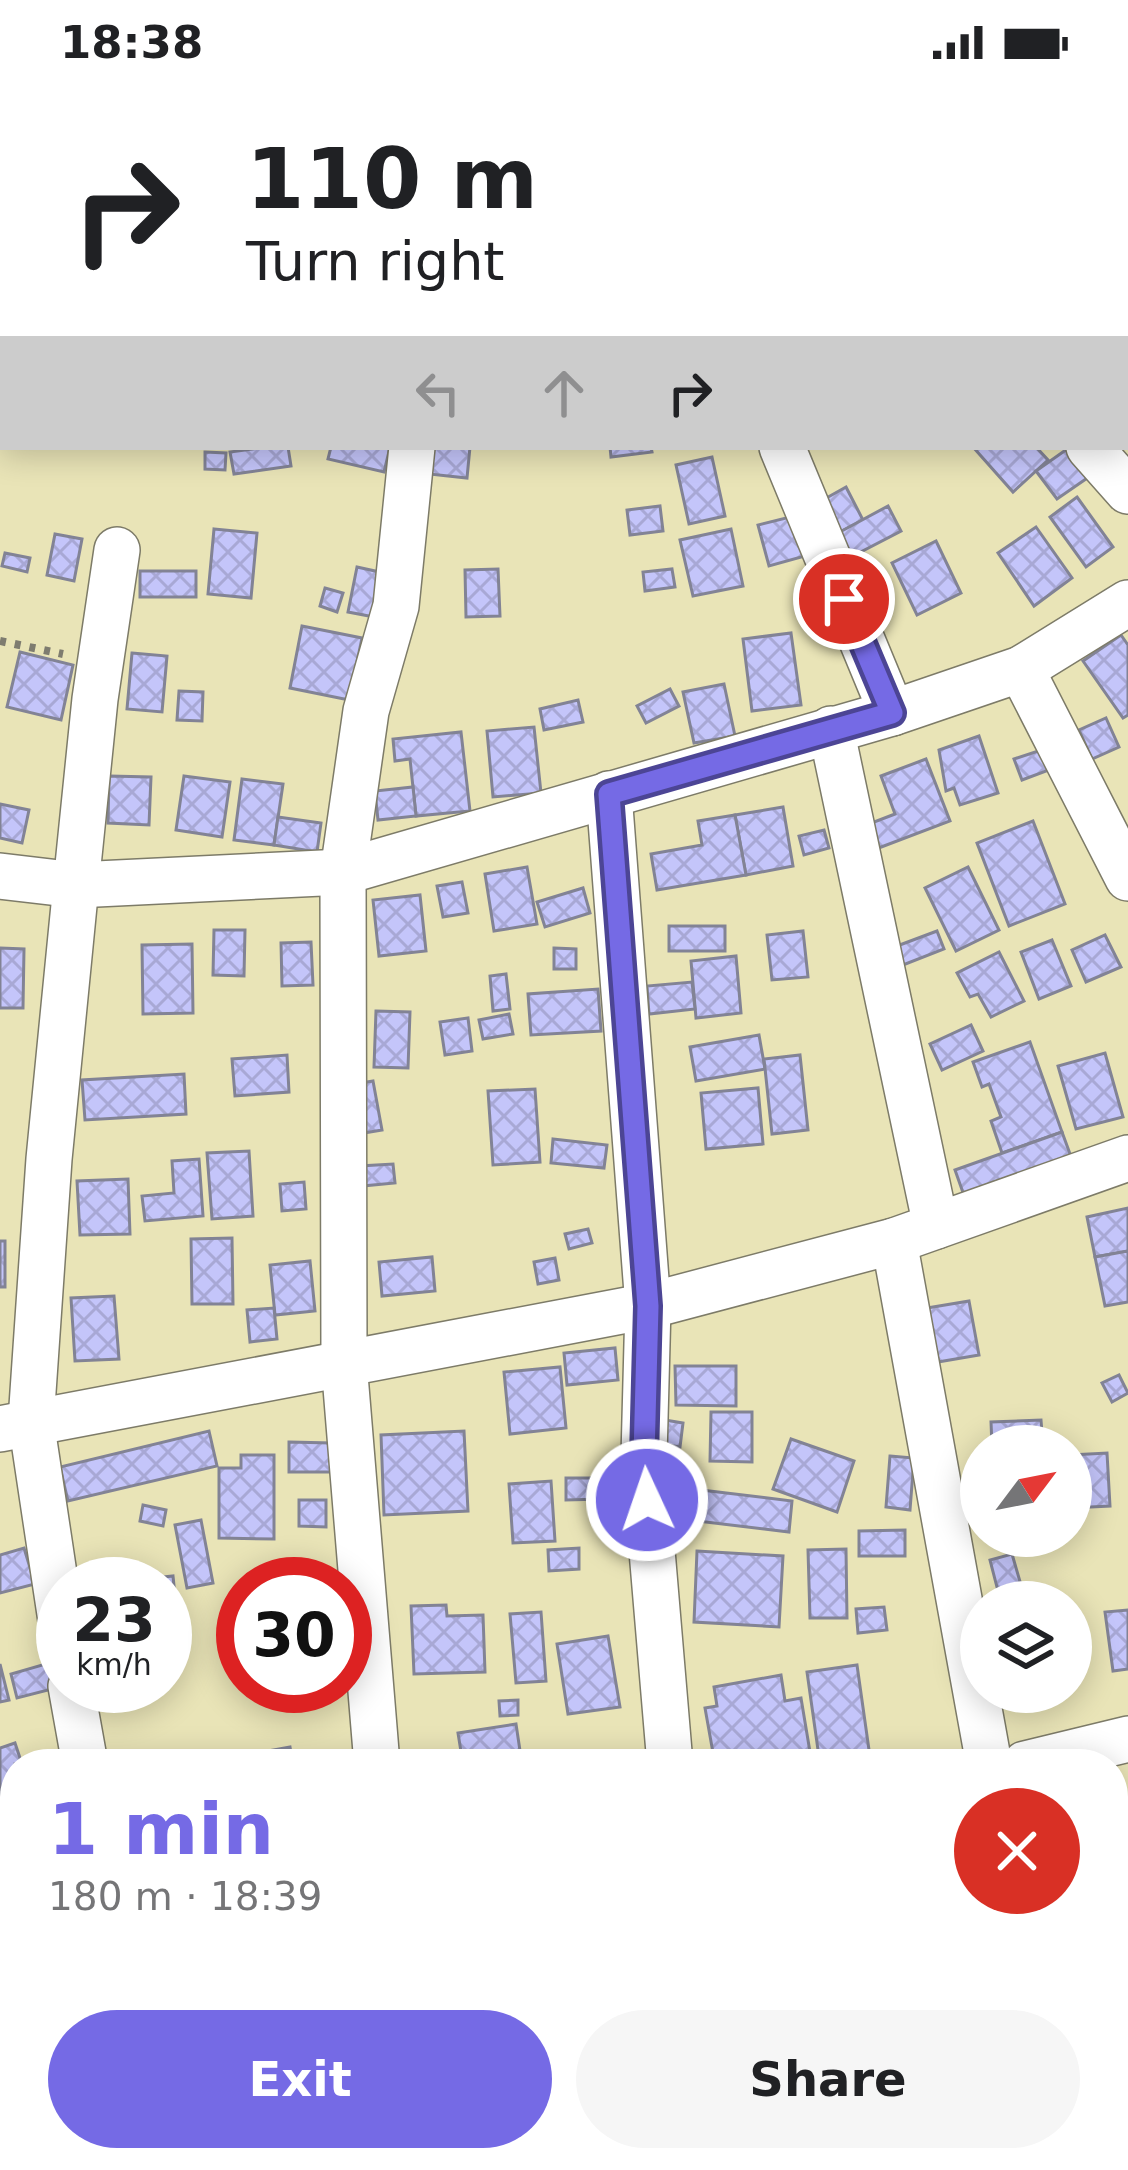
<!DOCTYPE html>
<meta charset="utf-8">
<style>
:root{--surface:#fff;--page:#f6f6f6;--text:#202124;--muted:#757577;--accent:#756ae5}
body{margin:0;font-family:"DejaVu Sans",sans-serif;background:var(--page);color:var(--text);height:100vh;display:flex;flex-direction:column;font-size:45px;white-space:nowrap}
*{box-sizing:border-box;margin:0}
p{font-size:39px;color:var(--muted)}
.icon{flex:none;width:66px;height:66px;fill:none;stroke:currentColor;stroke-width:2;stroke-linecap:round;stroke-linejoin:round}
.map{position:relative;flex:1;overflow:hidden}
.sheet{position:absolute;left:0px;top:1665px;width:1128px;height:423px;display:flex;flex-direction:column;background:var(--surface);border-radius:48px 48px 0 0;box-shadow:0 6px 30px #0003}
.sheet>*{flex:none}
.top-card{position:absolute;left:0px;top:0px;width:1128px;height:366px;box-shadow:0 6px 30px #0003;background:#fff;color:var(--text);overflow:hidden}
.needle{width:78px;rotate:58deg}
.tools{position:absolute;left:960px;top:1341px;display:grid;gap:24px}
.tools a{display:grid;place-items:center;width:132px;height:132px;border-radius:50%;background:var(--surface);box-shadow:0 6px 30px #0003;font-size:60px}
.speed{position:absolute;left:36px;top:1473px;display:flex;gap:24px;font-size:60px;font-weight:700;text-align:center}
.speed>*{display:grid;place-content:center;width:156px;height:156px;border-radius:50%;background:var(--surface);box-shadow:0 6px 30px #0003;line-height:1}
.speed small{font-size:30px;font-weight:400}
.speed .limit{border:18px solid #d22;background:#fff;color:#111}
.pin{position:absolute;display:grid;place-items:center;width:102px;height:102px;color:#fff;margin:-51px;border:6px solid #fff;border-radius:50%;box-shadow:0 3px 12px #0007}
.me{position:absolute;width:132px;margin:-66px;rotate:357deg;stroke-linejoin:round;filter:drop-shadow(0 0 9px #0008)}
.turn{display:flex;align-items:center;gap:42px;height:252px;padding:0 48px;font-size:54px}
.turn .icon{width:156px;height:156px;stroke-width:2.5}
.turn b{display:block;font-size:84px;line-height:102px}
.lanes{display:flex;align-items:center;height:114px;padding:0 48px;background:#0003;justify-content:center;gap:60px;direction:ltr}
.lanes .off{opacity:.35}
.round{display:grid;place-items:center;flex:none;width:126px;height:126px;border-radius:63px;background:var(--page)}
.head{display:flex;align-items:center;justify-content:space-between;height:204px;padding:0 48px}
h1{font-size:72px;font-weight:700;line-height:90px;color:var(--accent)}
.action{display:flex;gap:24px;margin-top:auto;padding:24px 48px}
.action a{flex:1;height:138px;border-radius:72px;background:var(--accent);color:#fff;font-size:48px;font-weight:700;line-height:138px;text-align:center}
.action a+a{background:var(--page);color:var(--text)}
.status{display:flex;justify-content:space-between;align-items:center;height:84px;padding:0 60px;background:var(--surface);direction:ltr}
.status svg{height:33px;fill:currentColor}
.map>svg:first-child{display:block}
</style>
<div class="status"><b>18:38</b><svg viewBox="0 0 49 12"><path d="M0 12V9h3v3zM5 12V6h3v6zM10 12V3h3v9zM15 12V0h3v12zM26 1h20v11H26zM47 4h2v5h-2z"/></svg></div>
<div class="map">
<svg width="1128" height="2086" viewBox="0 0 1128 2086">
<defs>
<pattern id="building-cross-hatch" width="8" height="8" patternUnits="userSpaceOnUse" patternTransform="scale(3)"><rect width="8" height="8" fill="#c4c5fa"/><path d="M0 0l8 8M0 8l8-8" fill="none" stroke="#a8a8d5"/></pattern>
</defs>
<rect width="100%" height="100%" fill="#fffde8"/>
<path fill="#e9e4b7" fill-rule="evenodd" d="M0,0H1128V2086H0ZM3,3H1125V363H3ZM981,1362H1071V1452H981ZM63,1500H165V1602H63ZM243,1500H345V1602H243ZM981,1518H1071V1608H981ZM15,1680H1113V2073H15Z"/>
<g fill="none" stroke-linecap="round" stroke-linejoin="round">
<polyline stroke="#d4cc85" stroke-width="12" points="525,3 526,0"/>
</g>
<g fill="url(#building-cross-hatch)" stroke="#828395" stroke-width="3">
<polygon points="663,0 715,0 718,3 666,3"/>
<polygon points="1021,0 1086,0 1017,3"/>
<polygon points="1128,140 1128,207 1125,202"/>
<polygon points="1128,296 1128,352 1125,353 1125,298"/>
<polygon points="267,363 288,363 291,382 234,390 230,368"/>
<polygon points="331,363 390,363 384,388 328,375"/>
<polygon points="431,363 470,363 467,394 429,390"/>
<polygon points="610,363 651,363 652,368 611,373"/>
<polygon points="973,363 1036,363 1048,376 1013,408"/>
<polygon points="1070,363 1096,388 1057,415 1036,387"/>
<polygon points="205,368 226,369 225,386 205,385"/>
<polygon points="712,373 725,432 689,440 676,381"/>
<polygon points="846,403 863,436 838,449 821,417"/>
<polygon points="1077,413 1113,463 1086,483 1050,433"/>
<polygon points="660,422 663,447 630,451 627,426"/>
<polygon points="888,422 901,447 851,473 838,449"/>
<polygon points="794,432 805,472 769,482 758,441"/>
<polygon points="1036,443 1072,494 1034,522 998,469"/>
<polygon points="214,445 257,449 251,514 208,510"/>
<polygon points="731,445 743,502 693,512 680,456"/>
<polygon points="55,450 82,455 74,497 47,491"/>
<polygon points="936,457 961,509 917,531 892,479"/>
<polygon points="5,469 30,474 27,488 2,482"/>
<polygon points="357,483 384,489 374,533 348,528"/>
<polygon points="498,485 500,532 466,533 465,486"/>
<polygon points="672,485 675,503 645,507 643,488"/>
<rect x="140" y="487" width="56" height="26"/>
<polygon points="325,504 343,509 337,528 320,522"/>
<polygon points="302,542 362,554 349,616 290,604"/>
<polygon points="791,549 801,621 752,627 743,555"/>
<polygon points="1121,551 1128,561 1128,631 1123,634 1083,577"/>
<polygon points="20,568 73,581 61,636 7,623"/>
<polygon points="132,569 167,572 162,628 127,625"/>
<polygon points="724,600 735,652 694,659 683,608"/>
<polygon points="670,605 679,622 646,639 637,622"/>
<polygon points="179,607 203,608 202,637 177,636"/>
<polygon points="578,616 583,638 544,646 540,625"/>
<polygon points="1106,634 1119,663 1092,675 1079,646"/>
<polygon points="534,643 541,709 493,713 487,647"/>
<polygon points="461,648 470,727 416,732 410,675 395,677 393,655"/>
<polygon points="979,652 998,709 960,721 954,704 946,707 939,666"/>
<polygon points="1041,666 1049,686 1022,696 1014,675"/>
<polygon points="926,675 950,737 876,765 866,741 895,730 881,692"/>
<polygon points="109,692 151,693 149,741 108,739"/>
<polygon points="184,692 230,698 222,753 176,746"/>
<polygon points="242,695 283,700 274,761 234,756"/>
<polygon points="413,703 416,732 378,736 375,707"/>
<polygon points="0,720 29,726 22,759 0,754"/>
<polygon points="783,723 793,782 746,791 735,731"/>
<polygon points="735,731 746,791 657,806 651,770 702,761 698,737"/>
<polygon points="278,733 321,739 317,768 274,761"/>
<polygon points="1033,737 1065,820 1009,842 977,759"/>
<polygon points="824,746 829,764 804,771 799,752"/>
<polygon points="527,783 537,840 494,847 485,790"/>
<polygon points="968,783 999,846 956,867 925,804"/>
<polygon points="462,798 468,829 443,833 437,802"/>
<polygon points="583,804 590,829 545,843 537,818"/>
<polygon points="420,811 426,867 379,872 373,816"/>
<rect x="669" y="842" width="56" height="25"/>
<polygon points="214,846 245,846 244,892 213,891"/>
<polygon points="803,847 808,893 772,896 767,851"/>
<polygon points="937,847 944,865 903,881 897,862"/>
<polygon points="1105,851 1121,883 1086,898 1072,866"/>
<polygon points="1052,856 1071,902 1039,915 1021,868"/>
<polygon points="311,858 313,901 282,902 281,859"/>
<polygon points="192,860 193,929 143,930 142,861"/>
<polygon points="0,864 24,865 23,924 0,924"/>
<polygon points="554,864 576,865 576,885 554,885"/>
<polygon points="999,868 1024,917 991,933 978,910 970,913 957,889"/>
<polygon points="736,872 741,929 696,934 691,877"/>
<polygon points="506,890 510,925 493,927 490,892"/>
<polygon points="692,898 695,925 649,930 647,902"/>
<polygon points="598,905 601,947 531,951 528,910"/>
<polygon points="376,927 410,928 408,984 374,983"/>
<polygon points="509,930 513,950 483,955 479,936"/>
<polygon points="468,934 472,967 445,971 440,938"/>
<polygon points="971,941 983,967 942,986 930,960"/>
<polygon points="759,951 765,985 696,997 690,963"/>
<polygon points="1030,958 1062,1048 1002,1069 991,1037 1001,1033 989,1000 982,1003 973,978"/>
<polygon points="1105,969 1123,1033 1076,1045 1058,982"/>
<polygon points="287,971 289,1008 235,1012 232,975"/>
<polygon points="800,971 808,1046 772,1050 764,975"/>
<polygon points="184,990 186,1030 85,1036 82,996"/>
<polygon points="373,997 382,1046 358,1050 349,1001"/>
<polygon points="758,1004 763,1060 706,1065 701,1009"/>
<polygon points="535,1005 540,1078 493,1081 488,1007"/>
<polygon points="1062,1048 1073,1078 966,1117 955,1086"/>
<polygon points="553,1055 607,1061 604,1084 551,1079"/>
<polygon points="249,1067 253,1132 212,1135 207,1069"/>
<polygon points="199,1075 203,1132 145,1137 142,1112 174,1109 172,1077"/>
<polygon points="393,1080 395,1099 362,1102 360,1082"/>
<polygon points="128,1095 130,1150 80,1151 77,1097"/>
<polygon points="304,1098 306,1125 282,1127 280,1100"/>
<polygon points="1128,1124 1128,1167 1095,1173 1087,1133"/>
<polygon points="588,1145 592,1159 569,1165 565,1150"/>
<polygon points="232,1154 233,1220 192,1220 191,1155"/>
<rect x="0" y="1157" width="5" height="46"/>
<polygon points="1128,1167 1128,1218 1105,1222 1095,1173"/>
<polygon points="432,1173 435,1207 382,1212 379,1178"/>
<polygon points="555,1174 559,1196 538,1200 534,1178"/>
<polygon points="310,1177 315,1227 275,1231 270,1181"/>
<polygon points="114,1212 119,1275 75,1277 71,1214"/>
<polygon points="969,1217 979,1271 938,1278 927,1224"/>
<polygon points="274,1224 277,1255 250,1258 247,1226"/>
<polygon points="615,1264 618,1296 567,1301 564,1269"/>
<polygon points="675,1282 736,1282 736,1322 676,1321"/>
<polygon points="560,1283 566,1344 510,1350 504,1288"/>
<polygon points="1119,1291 1128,1309 1112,1318 1102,1299"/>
<polygon points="711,1328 752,1328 752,1378 710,1377"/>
<polygon points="665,1336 683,1339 680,1363 662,1360"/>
<polygon points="1041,1336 1043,1362 992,1362 991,1338"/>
<polygon points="209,1347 217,1382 68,1417 60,1383"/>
<polygon points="464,1347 468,1427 384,1431 381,1351"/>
<polygon points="791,1355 854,1377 837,1428 773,1405"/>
<polygon points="289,1358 331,1359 331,1388 289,1388"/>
<polygon points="1107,1369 1110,1422 1071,1424 1071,1371"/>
<polygon points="241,1371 274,1371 274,1455 219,1454 219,1384 241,1384"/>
<polygon points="890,1372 914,1374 910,1426 886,1423"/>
<polygon points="566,1394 603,1394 603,1415 566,1416"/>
<polygon points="551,1397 555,1457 513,1459 509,1400"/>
<polygon points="961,1402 981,1405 981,1441 956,1437"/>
<polygon points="693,1405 792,1417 789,1448 689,1436"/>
<polygon points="299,1416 326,1416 326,1443 299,1442"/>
<polygon points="143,1421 166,1426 163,1442 140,1437"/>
<polygon points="201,1436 213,1499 187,1504 175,1441"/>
<polygon points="905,1446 905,1472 859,1472 859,1447"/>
<polygon points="24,1464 35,1500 0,1509 0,1471"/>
<polygon points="579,1464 579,1485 549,1487 548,1466"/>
<polygon points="846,1465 847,1534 810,1534 808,1466"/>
<polygon points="697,1467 783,1472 779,1543 694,1538"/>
<polygon points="1012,1470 1021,1501 998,1507 990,1476"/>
<polygon points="173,1492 180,1561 165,1563 165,1500 99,1500"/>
<polygon points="446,1521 447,1532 483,1531 485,1588 414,1590 411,1522"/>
<polygon points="884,1523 887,1546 858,1549 856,1525"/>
<polygon points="1128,1526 1128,1585 1113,1587 1105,1528"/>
<polygon points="541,1528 546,1597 516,1599 510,1530"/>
<polygon points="243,1539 243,1590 230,1590 227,1540"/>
<polygon points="608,1552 620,1623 568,1630 557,1560"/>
<polygon points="49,1579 56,1604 17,1614 11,1590"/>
<polygon points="0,1580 9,1616 0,1618"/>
<polygon points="857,1581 871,1680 820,1680 807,1588"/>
<polygon points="781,1591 785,1617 801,1614 812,1680 715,1680 705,1624 717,1622 714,1603"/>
<polygon points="518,1616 518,1631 500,1632 499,1617"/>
<polygon points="516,1640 522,1680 463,1680 458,1649"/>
<polygon points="15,1659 22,1680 15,1680 15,1716 0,1721 0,1664"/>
<polygon points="290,1663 293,1680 243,1680 241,1672"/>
<polygon points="1128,1745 1128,1782 1116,1750"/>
<polygon points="1119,1831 1128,1869 1128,1894 1113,1897 1113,1832"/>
<polygon points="15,1865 15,1895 0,1906 0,1876"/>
<polygon points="1128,1987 1128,2043 1121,2045 1113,2017 1113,1990"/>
<polygon points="74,2073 89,2073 92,2075 82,2086 71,2078"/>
<polygon points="232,2073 303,2073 305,2075 297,2086 223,2086"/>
<polygon points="336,2073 340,2073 353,2086 323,2086"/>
<polygon points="348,2073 379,2073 362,2086"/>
<polygon points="476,2073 499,2073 501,2081 479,2086"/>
<polygon points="868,2073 904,2073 908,2086 872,2086"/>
<polygon points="964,2073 1010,2073 1013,2081 1000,2086 970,2086"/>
</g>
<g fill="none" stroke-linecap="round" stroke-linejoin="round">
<defs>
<g id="street">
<polyline points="779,3 783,0"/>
<polyline points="0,55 3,56"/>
<polyline points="782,363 892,629"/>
<polyline points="1089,363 1128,407"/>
<polyline points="1021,585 1128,794"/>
<polyline points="831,645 936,1142"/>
<polyline points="609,710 648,1222 644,1372 670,1680"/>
<polyline points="0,792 76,801 343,788 892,629 1021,585 1128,519"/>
<polyline points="894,1157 989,1680"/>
<polyline points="0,1345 648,1222 894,1157 1128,1074"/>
<polyline points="63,1550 31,1337 49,1075 76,801 95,615 117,466"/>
<polyline points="71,1602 85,1680"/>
<polyline points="377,1680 344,1279 343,788 366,627 396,522 412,363"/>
<polyline points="1025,1680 1128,1655"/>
<polyline points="684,2073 685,2086"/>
<polyline points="1029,2073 1032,2086"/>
<polyline points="142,2086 154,2073"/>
<polyline points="1109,2086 1128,2082"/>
</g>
</defs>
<use href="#street" stroke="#7d7b68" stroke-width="48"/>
<polyline stroke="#7e7c6f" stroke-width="8" stroke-dasharray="6 9" stroke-linecap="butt" points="0,557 63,570"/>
<use href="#street" stroke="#fff" stroke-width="45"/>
</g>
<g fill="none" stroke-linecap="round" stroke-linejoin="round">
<defs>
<polyline id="route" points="647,1416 644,1372 648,1222 609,710 892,629 844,515"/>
</defs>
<use href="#route" stroke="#4c4595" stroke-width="30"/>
<use href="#route" stroke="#756ae5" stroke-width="21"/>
</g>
</svg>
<div class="tools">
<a><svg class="needle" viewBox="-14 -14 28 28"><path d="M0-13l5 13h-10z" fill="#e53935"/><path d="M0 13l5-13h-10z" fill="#757577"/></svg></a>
<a><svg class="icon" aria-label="layers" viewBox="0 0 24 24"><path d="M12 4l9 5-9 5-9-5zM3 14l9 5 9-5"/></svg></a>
</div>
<div class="speed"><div>23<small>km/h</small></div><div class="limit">30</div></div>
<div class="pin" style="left:844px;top:515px;background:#d93025"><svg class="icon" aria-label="arrive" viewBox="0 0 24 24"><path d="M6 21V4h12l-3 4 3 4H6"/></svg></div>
<svg class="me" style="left:647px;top:1416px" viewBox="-20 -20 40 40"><circle r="17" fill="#756ae5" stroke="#fff" stroke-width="3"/><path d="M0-11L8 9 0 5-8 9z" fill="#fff"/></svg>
<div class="top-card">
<div class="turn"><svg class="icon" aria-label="right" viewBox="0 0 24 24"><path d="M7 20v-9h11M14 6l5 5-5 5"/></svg><div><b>110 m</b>Turn right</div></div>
<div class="lanes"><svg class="icon off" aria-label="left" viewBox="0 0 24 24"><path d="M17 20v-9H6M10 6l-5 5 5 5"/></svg><svg class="icon off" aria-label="ahead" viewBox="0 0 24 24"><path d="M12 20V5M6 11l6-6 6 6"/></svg><svg class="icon" aria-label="right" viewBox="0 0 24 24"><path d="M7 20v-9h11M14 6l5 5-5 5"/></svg></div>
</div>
<section class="sheet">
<div class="head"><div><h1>1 min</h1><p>180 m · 18:39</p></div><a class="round" style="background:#d93025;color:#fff"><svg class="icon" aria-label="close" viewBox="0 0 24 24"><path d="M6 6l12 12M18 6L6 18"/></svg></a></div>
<div class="action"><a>Exit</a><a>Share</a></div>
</section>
</div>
